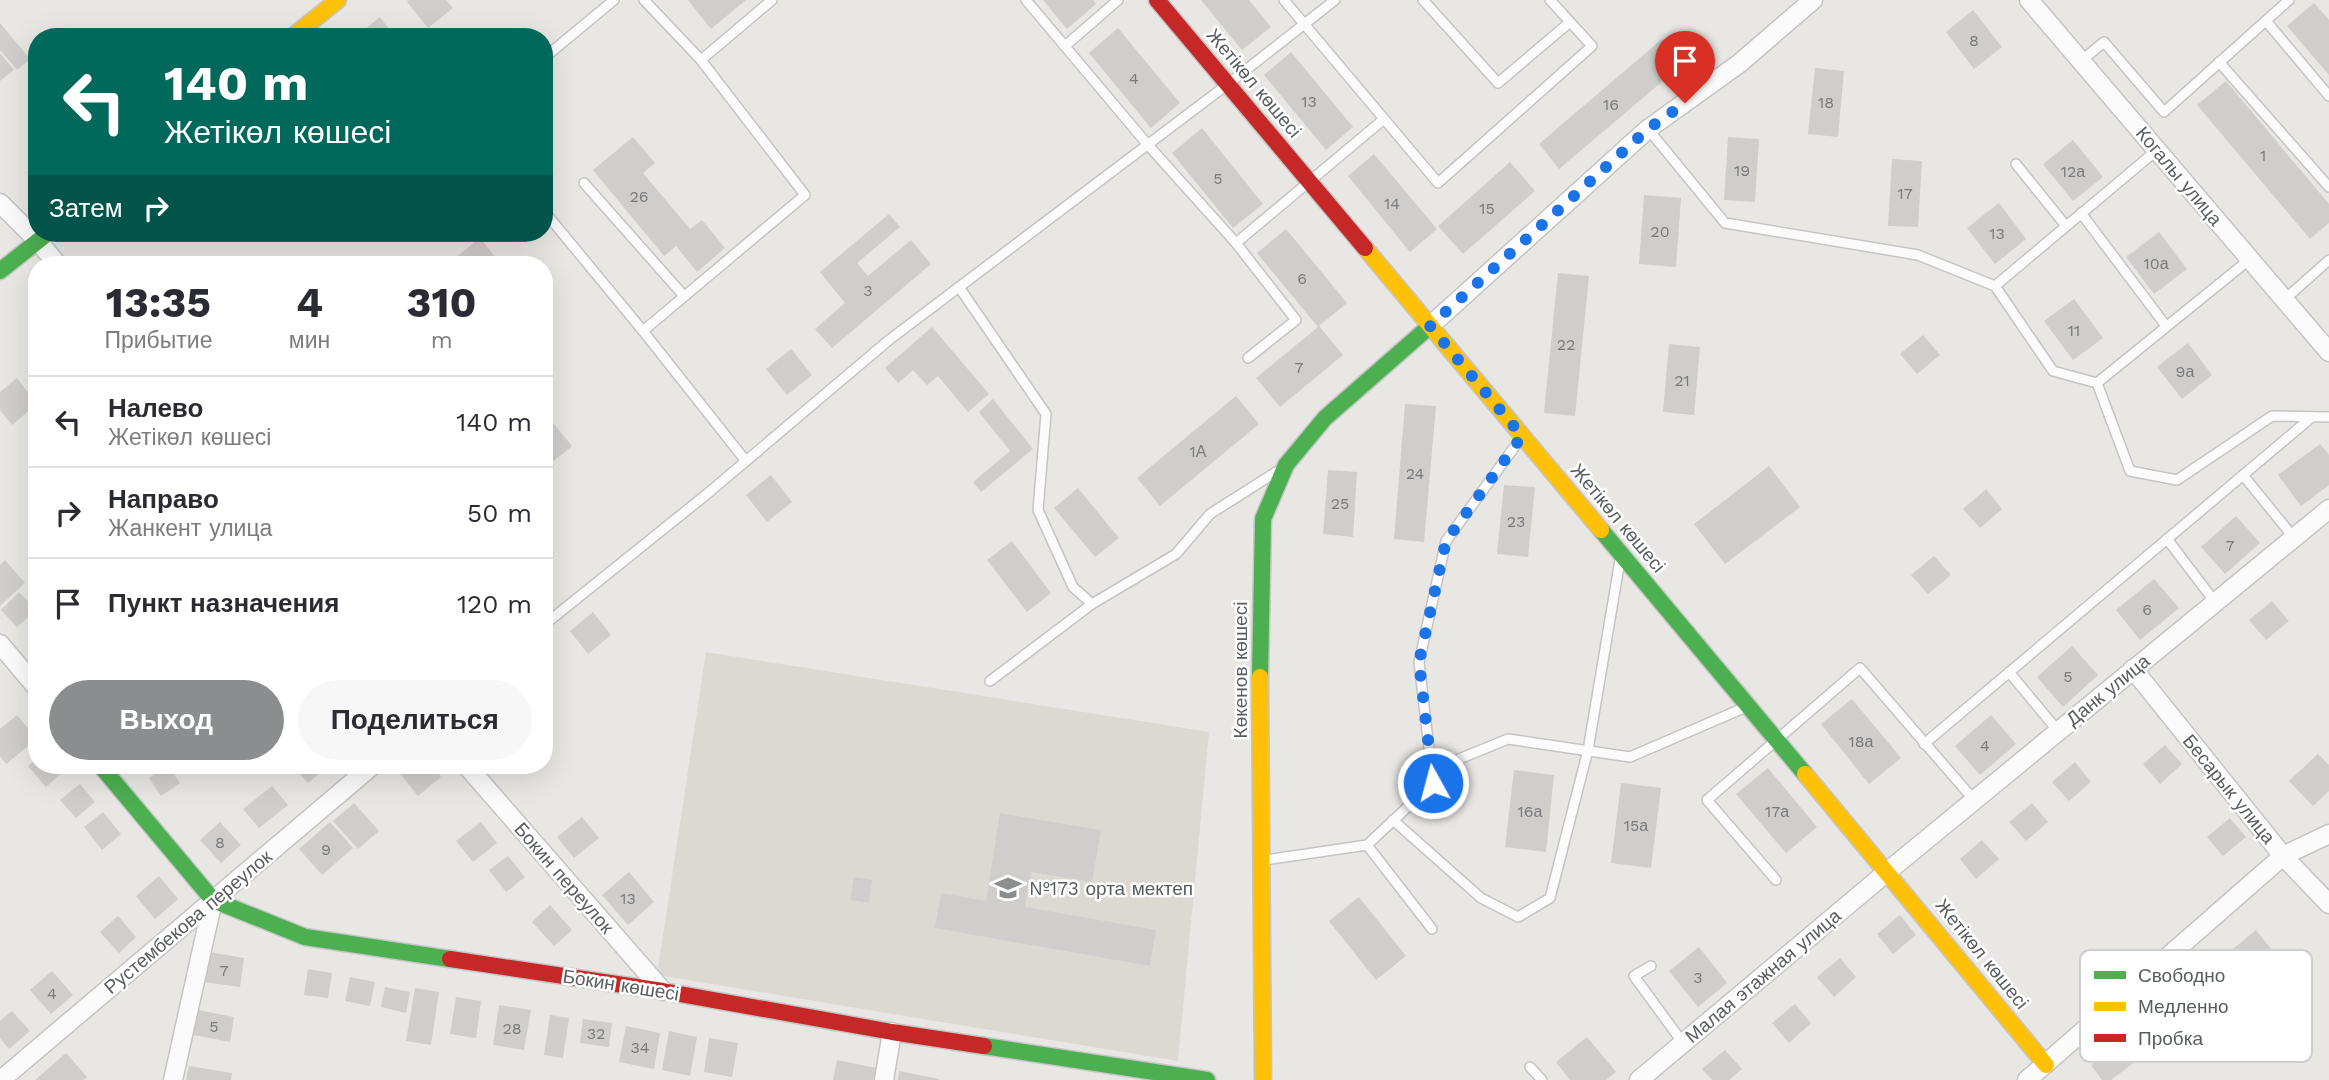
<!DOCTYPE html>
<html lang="ru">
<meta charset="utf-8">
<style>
:root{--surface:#fff;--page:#f7f7f7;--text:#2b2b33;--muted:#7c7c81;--line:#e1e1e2;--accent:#8b8d8e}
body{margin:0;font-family:"Work Sans",sans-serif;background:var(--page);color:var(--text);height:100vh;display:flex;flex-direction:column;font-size:26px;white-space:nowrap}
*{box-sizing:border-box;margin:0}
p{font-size:23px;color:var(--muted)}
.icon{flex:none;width:38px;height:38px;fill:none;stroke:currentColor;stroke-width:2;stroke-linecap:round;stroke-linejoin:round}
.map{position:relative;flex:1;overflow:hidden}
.details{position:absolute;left:28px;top:256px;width:525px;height:518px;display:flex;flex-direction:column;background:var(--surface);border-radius:28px;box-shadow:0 7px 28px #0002}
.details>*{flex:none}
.guide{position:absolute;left:28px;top:28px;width:525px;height:214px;border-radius:28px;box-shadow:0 7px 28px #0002;background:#00695c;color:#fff;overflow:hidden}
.pin{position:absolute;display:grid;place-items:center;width:60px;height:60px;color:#fff;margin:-72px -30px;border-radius:50% 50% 50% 0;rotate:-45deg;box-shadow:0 0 7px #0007}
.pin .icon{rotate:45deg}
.me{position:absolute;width:77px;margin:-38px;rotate:353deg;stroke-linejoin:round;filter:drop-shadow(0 0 5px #0008)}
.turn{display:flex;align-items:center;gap:24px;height:147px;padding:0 21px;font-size:32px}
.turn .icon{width:91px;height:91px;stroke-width:2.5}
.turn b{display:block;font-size:49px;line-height:60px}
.then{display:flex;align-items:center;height:66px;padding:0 21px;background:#0003;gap:14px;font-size:26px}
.eta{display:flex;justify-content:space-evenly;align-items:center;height:119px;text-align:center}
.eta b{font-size:42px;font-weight:700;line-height:49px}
.cta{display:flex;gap:14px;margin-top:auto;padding:14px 21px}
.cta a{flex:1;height:80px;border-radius:42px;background:var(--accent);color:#fff;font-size:28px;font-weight:700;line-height:80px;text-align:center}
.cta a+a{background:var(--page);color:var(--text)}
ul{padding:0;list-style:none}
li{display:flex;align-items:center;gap:21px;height:91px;padding:0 21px;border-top:2px solid var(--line)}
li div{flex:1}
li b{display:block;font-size:26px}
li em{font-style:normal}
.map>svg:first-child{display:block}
</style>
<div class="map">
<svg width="2329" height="1080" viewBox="0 0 2329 1080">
<rect width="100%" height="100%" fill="#e9e7e3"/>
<polygon fill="#dcd9d3" points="706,652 1209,732 1178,1061 657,975"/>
<g fill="#cfcecc">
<polygon points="409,0 446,0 453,8 428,28 407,2"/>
<polygon points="688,0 746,0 711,29"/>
<polygon points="1043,0 1093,0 1096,4 1067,29"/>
<polygon points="1201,0 1249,0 1271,27 1242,50"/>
<polygon points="2314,3 2329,20 2329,75 2287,26"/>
<polygon points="1973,10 2002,47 1974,69 1946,32"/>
<polygon points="380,17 395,37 355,37"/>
<polygon points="0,23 30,59 17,70 0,50"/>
<polygon points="1118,28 1180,103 1151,128 1089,53"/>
<polygon points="1662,39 1683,64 1559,169 1539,144"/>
<polygon points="1291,52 1353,127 1326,150 1264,75"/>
<polygon points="0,53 14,70 0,81"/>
<polygon points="1815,68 1844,71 1838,137 1808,134"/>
<polygon points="2226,81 2329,204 2329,223 2310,239 2197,105"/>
<polygon points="1202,128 1263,204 1233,228 1172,153"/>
<polygon points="633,137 655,163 643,173 690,229 702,220 725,248 697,272 676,246 664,256 593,170"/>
<polygon points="1728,137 1759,139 1755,202 1724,200"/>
<polygon points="2073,140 2103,177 2073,201 2043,164"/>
<polygon points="1374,154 1437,229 1410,252 1348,176"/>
<polygon points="1892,159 1922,161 1918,227 1888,226"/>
<polygon points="1510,162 1535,191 1463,254 1438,226"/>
<polygon points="1644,195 1681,198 1676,267 1639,264"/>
<polygon points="1999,203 2026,239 1995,264 1967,228"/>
<polygon points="889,214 900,227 857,263 868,276 911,240 931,264 832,348 815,329 845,303 820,272"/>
<polygon points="1286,229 1347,303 1319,326 1343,355 1280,407 1256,378 1318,327 1257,253"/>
<polygon points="2159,232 2187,269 2154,294 2126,257"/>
<polygon points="480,238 501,264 452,264 450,262"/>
<polygon points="1558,273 1589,276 1575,416 1544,413"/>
<polygon points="2074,299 2103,338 2073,360 2044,321"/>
<polygon points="932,327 989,394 968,412 938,376 927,385 913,370 898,383 885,368"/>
<polygon points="1923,335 1940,355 1917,374 1900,354"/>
<polygon points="2188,343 2212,375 2182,399 2157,367"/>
<polygon points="1669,344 1700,347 1694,415 1663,412"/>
<polygon points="791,349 812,375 787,395 766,369"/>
<polygon points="17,378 37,404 12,425 0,410 0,392"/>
<polygon points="1236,396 1259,424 1160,506 1137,478"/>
<polygon points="993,399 1033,449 981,492 973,482 1010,451 979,412"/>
<polygon points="1405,404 1436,406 1424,542 1394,539"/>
<polygon points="544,412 572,446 544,469"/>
<polygon points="2320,444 2329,455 2329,485 2301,506 2278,475"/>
<polygon points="1769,466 1800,507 1725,564 1694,524"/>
<polygon points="1328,470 1357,472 1353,537 1323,534"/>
<polygon points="771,475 792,502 767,522 746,495"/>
<polygon points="1504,485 1535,487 1528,557 1497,554"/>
<polygon points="1078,488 1119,538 1095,557 1054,508"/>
<polygon points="1986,489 2002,509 1980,528 1963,509"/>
<polygon points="2236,516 2260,543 2225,574 2201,547"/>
<polygon points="1012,541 1051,593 1027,612 987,560"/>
<polygon points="1934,556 1951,575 1928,594 1911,575"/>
<polygon points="5,560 25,583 0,606 0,565"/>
<polygon points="2154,579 2179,608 2140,640 2116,610"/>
<polygon points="19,592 36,610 17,627 1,610"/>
<polygon points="2272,601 2289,621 2266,640 2249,620"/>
<polygon points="593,612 611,635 588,654 570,631"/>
<polygon points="2072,646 2098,675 2063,707 2037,677"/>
<polygon points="1852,699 1901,758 1869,784 1821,724"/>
<polygon points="17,715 37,739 6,764 0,756 0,729"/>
<polygon points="1991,715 2016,744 1980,775 1955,746"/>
<polygon points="2165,745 2182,764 2160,784 2143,764"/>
<polygon points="2318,754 2329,765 2329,791 2313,806 2289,781"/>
<polygon points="37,758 37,765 62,765 66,769 46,787 28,766"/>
<polygon points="2075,762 2091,782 2069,801 2052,782"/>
<polygon points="298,765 329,765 308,783 294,768"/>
<polygon points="396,765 431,765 441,777 418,796 394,766"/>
<polygon points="168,766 180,783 161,796 149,778"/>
<polygon points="1768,768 1817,827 1786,853 1736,794"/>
<polygon points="1514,770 1554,775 1546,852 1505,847"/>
<polygon points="1621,783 1661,788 1651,868 1611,863"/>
<polygon points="80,784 95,802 76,818 60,800"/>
<polygon points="272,786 288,805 259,828 243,809"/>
<polygon points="354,803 379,831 358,849 333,821"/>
<polygon points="2032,803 2048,822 2026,841 2009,822"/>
<polygon points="103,812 121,834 102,850 84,827"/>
<polygon points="1000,813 1101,830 1092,882 1031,872 1025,907 1156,930 1150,966 935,928 941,893 986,901"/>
<polygon points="582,817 599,838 574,858 557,837"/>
<polygon points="2230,818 2246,837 2223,856 2207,837"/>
<polygon points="220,822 241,845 221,863 200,840"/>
<polygon points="330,822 353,848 322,875 299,849"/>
<polygon points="481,822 497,843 473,862 456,841"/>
<polygon points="1982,840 1999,859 1976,879 1960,859"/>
<polygon points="508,856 525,877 506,892 489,870"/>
<polygon points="629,872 654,902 628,925 602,895"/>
<polygon points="159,876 178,899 155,919 136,896"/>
<polygon points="854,877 872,880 869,903 850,900"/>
<polygon points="1359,897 1406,956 1376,980 1329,921"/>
<polygon points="550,905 572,930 554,946 532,922"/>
<polygon points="1900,915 1916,935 1893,954 1877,934"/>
<polygon points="118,916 136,937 119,953 100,932"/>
<polygon points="2256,930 2279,959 2252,982 2228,953"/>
<polygon points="1699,947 1727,983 1698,1007 1669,971"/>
<polygon points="209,952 244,958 240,987 204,982"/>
<polygon points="1840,958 1856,977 1834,997 1817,977"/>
<polygon points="308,969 332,973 328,998 304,995"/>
<polygon points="52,971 73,995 51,1014 30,990"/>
<polygon points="350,977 375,982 370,1006 345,1001"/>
<polygon points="385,987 410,992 406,1013 381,1007"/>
<polygon points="415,988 439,992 431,1045 406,1041"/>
<polygon points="456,997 481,1001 476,1038 450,1034"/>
<polygon points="1795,1004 1811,1023 1789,1043 1772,1023"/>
<polygon points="499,1005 531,1010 524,1050 493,1045"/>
<polygon points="198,1010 234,1017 230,1042 193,1035"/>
<polygon points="12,1011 30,1031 9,1049 0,1038 0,1021"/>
<polygon points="550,1015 569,1018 563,1058 544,1055"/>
<polygon points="583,1019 612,1023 609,1047 580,1043"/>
<polygon points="626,1026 660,1033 654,1069 619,1062"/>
<polygon points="669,1031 697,1037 690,1076 662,1070"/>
<polygon points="1587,1037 1616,1072 1606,1080 1570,1080 1556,1062"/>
<polygon points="709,1038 738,1043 732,1077 704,1072"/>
<polygon points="2121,1041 2136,1061 2111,1080 2102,1080 2091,1065"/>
<polygon points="1725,1050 1742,1069 1729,1080 1712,1080 1702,1069"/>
<polygon points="66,1053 87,1077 83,1080 35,1080"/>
<polygon points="837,1060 876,1068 873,1080 833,1080"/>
<polygon points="189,1066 232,1073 231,1080 186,1080"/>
<polygon points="899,1071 939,1079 939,1080 898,1080"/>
</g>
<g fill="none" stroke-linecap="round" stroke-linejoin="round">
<defs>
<g id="lane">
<polyline points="1026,0 1148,145 1236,243 1296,320 1248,358"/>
<polyline points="1284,0 1438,183 1592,46 1550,0"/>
<polyline points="1423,0 1498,83 1570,22"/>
<polyline points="2266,21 2329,96"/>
<polyline points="1065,46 1118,0"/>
<polyline points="544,58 614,0"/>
<polyline points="701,60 772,0"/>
<polyline points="2081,61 2104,42 2164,112 2289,0"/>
<polyline points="2219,62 2329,187"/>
<polyline points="1648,129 1725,223 1918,255 1995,286 2053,371 2097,383 2130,471 2177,480 2272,416 2329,417"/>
<polyline points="2016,164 2066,226"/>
<polyline points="584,183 684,296"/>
<polyline points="544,211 643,331 745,460"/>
<polyline points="2081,213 2166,326"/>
<polyline points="1236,243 1384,119"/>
<polyline points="1995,286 2157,150"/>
<polyline points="959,287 1046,414 1038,510 1073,587 1092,604"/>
<polyline points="2284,300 2329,260"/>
<polyline points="643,331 805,195 701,60 644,0"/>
<polyline points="2097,383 2250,259"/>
<polyline points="2243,475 2294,538"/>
<polyline points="2167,539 2215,602"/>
<polyline points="544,625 707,494 889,340 1228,84 1335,0"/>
<polyline points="2009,672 2058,731"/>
<polyline points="990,681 1092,604 1176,554 1210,514 1276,472"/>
<polyline points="1924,744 2312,417"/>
<polyline points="1433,783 1419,662 1446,541 1521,438"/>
<polyline points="1393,820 1481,898 1518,917 1550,898 1588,750 1620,560"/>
<polyline points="1367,845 1432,929"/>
<polyline points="1265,860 1367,845 1459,759 1508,739 1630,757 1746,707"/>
<polyline points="1776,880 1707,800 1860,668 1974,800"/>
<polyline points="1651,966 1634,976 1683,1043"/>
<polyline points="1530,1067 1542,1080"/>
</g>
<g id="street">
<polyline points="2029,0 2329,352"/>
<polyline points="0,203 38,241 57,264"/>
<polyline points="1430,326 1648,129 1740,63 1813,0"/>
<polyline points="0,644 37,688"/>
<polyline points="2133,669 2283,856 2329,904"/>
<polyline points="466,765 663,991"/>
<polyline points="2,1079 373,765"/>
<polyline points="173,1080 213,900"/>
<polyline points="884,1080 892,1032"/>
<polyline points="1639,1080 1887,872 2329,509"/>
<polyline points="2027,1080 2283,856 2329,834"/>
</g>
<g id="fast">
<polyline points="0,271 48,233"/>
<polyline points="1601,530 1805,774"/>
<polyline points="1260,677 1263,519 1286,465 1325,418 1430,326"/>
<polyline points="100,765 213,900 305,937 450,959"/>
<polyline points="984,1046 1207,1080"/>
</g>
<g id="slow">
<polyline points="292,37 338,0"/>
<polyline points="1365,248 1601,530"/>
<polyline points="1260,677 1263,1080"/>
<polyline points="1805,774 2046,1065"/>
</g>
<g id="jam">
<polyline points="1157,0 1365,248"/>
<polyline points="450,959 663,991 892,1032 984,1046"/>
</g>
</defs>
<use href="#lane" stroke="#c4c4c4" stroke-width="12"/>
<use href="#street" stroke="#c4c4c4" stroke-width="21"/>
<use href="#fast" stroke="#c5c5c5" stroke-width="19"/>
<use href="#slow" stroke="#c5c5c5" stroke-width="19"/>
<use href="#jam" stroke="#c5c5c5" stroke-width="19"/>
<use href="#lane" stroke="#fcfbfb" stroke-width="9"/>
<use href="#street" stroke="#fcfbfb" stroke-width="18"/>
<use href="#fast" stroke="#4caf50" stroke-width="16"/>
<use href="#slow" stroke="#ffc107" stroke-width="16"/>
<use href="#jam" stroke="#c62828" stroke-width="16"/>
</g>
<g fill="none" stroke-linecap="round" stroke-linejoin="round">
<polyline stroke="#1a73e8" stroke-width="12" stroke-dasharray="0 21.6" points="1433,783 1419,662 1446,541 1522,436 1430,326 1648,129 1685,103"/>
</g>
<defs>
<symbol id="school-bare" viewBox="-9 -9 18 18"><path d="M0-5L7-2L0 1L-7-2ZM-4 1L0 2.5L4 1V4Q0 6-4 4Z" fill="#8b8d8e" stroke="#fff" stroke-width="2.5" paint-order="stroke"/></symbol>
</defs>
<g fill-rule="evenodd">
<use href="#school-bare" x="989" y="869" width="38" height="38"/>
</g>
<g text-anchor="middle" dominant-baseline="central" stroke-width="5" stroke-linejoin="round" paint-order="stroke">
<g font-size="16" fill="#787a7c">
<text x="1974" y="40">8</text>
<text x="1134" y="78">4</text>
<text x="1309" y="101">13</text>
<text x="1826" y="102">18</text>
<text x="1611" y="104">16</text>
<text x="2263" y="155">1</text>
<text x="1742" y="170">19</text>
<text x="2073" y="171">12а</text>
<text x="1218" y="178">5</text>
<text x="1905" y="193">17</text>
<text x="639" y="196">26</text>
<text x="1392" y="203">14</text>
<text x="1487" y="208">15</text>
<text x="1660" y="231">20</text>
<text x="1997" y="233">13</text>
<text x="2156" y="263">10а</text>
<text x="1302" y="278">6</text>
<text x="868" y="290">3</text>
<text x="2074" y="330">11</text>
<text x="1566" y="344">22</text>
<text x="1299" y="367">7</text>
<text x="2185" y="371">9а</text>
<text x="1682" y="380">21</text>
<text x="1198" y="451">1А</text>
<text x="1415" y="473">24</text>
<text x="1340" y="503">25</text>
<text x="1516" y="521">23</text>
<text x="2230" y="545">7</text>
<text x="2147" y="609">6</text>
<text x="2068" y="676">5</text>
<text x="1861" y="741">18а</text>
<text x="1985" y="745">4</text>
<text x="1530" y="811">16а</text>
<text x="1777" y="811">17а</text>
<text x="1636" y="825">15а</text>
<text x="220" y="842">8</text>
<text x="326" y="849">9</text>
<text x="628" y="898">13</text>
<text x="224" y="970">7</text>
<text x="1698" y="977">3</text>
<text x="52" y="993">4</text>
<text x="214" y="1026">5</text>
<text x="512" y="1028">28</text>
<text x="596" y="1033">32</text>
<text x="640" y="1047">34</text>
</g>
<g font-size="19" fill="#595d60" stroke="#fff">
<text transform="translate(1254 83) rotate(50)">Жетікөл көшесі</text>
<text transform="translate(2179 176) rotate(50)">Когалы улица</text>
<text transform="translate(1618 518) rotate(50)">Жетікөл көшесі</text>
<text transform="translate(1240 670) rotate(-90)">Көкенов көшесі</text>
<text transform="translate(2108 690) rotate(-39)">Данк улица</text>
<text transform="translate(2229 789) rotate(51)">Бесарык улица</text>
<text transform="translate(564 878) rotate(49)">Бокин переулок</text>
<text transform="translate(188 922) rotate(-40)">Рустембекова переулок</text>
<text transform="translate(1982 954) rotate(51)">Жетікөл көшесі</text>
<text transform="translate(1763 976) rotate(-40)">Малая этажная улица</text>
<text transform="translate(621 985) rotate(9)">Бокин көшесі</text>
</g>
<g font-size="19" fill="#595d60" stroke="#fff" text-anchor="start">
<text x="1029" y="888">№173 орта мектеп</text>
</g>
</g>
<rect x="2080" y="950" width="232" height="112" rx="10" fill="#fff" stroke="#cdcecf" stroke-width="2"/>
<rect x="2094" y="971" width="32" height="8" fill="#4caf50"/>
<rect x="2094" y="1002" width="32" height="9" fill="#ffc107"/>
<rect x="2094" y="1034" width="32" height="8" fill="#c62828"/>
<g font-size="19" fill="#595d60">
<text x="2138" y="982">Свободно</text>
<text x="2138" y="1013">Медленно</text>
<text x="2138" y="1045">Пробка</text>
</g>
</svg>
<div class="pin" style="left:1685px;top:103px;background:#d93025"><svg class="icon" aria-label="arrive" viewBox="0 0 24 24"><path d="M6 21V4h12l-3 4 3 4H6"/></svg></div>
<svg class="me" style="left:1433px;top:783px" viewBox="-20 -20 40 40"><circle r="17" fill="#1a73e8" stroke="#fff" stroke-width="3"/><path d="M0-11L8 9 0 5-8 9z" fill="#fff"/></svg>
<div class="guide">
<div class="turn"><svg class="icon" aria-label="left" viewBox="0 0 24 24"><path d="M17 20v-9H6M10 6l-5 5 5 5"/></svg><div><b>140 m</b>Жетікөл көшесі</div></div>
<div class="then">Затем<svg class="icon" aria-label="right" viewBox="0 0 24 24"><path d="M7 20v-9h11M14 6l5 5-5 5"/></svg></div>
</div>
<section class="details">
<div class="eta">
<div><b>13:35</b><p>Прибытие</p></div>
<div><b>4</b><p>мин</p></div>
<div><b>310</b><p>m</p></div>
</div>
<ul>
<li><svg class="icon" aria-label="left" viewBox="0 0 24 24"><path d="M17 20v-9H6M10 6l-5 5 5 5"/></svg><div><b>Налево</b><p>Жетікөл көшесі</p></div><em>140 m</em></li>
<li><svg class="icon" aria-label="right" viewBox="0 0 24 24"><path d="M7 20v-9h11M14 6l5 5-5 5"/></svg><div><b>Направо</b><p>Жанкент улица</p></div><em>50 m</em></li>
<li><svg class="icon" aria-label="arrive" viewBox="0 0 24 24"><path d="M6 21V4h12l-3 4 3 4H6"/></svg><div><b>Пункт назначения</b></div><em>120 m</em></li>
</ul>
<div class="cta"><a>Выход</a><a>Поделиться</a></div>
</section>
</div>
